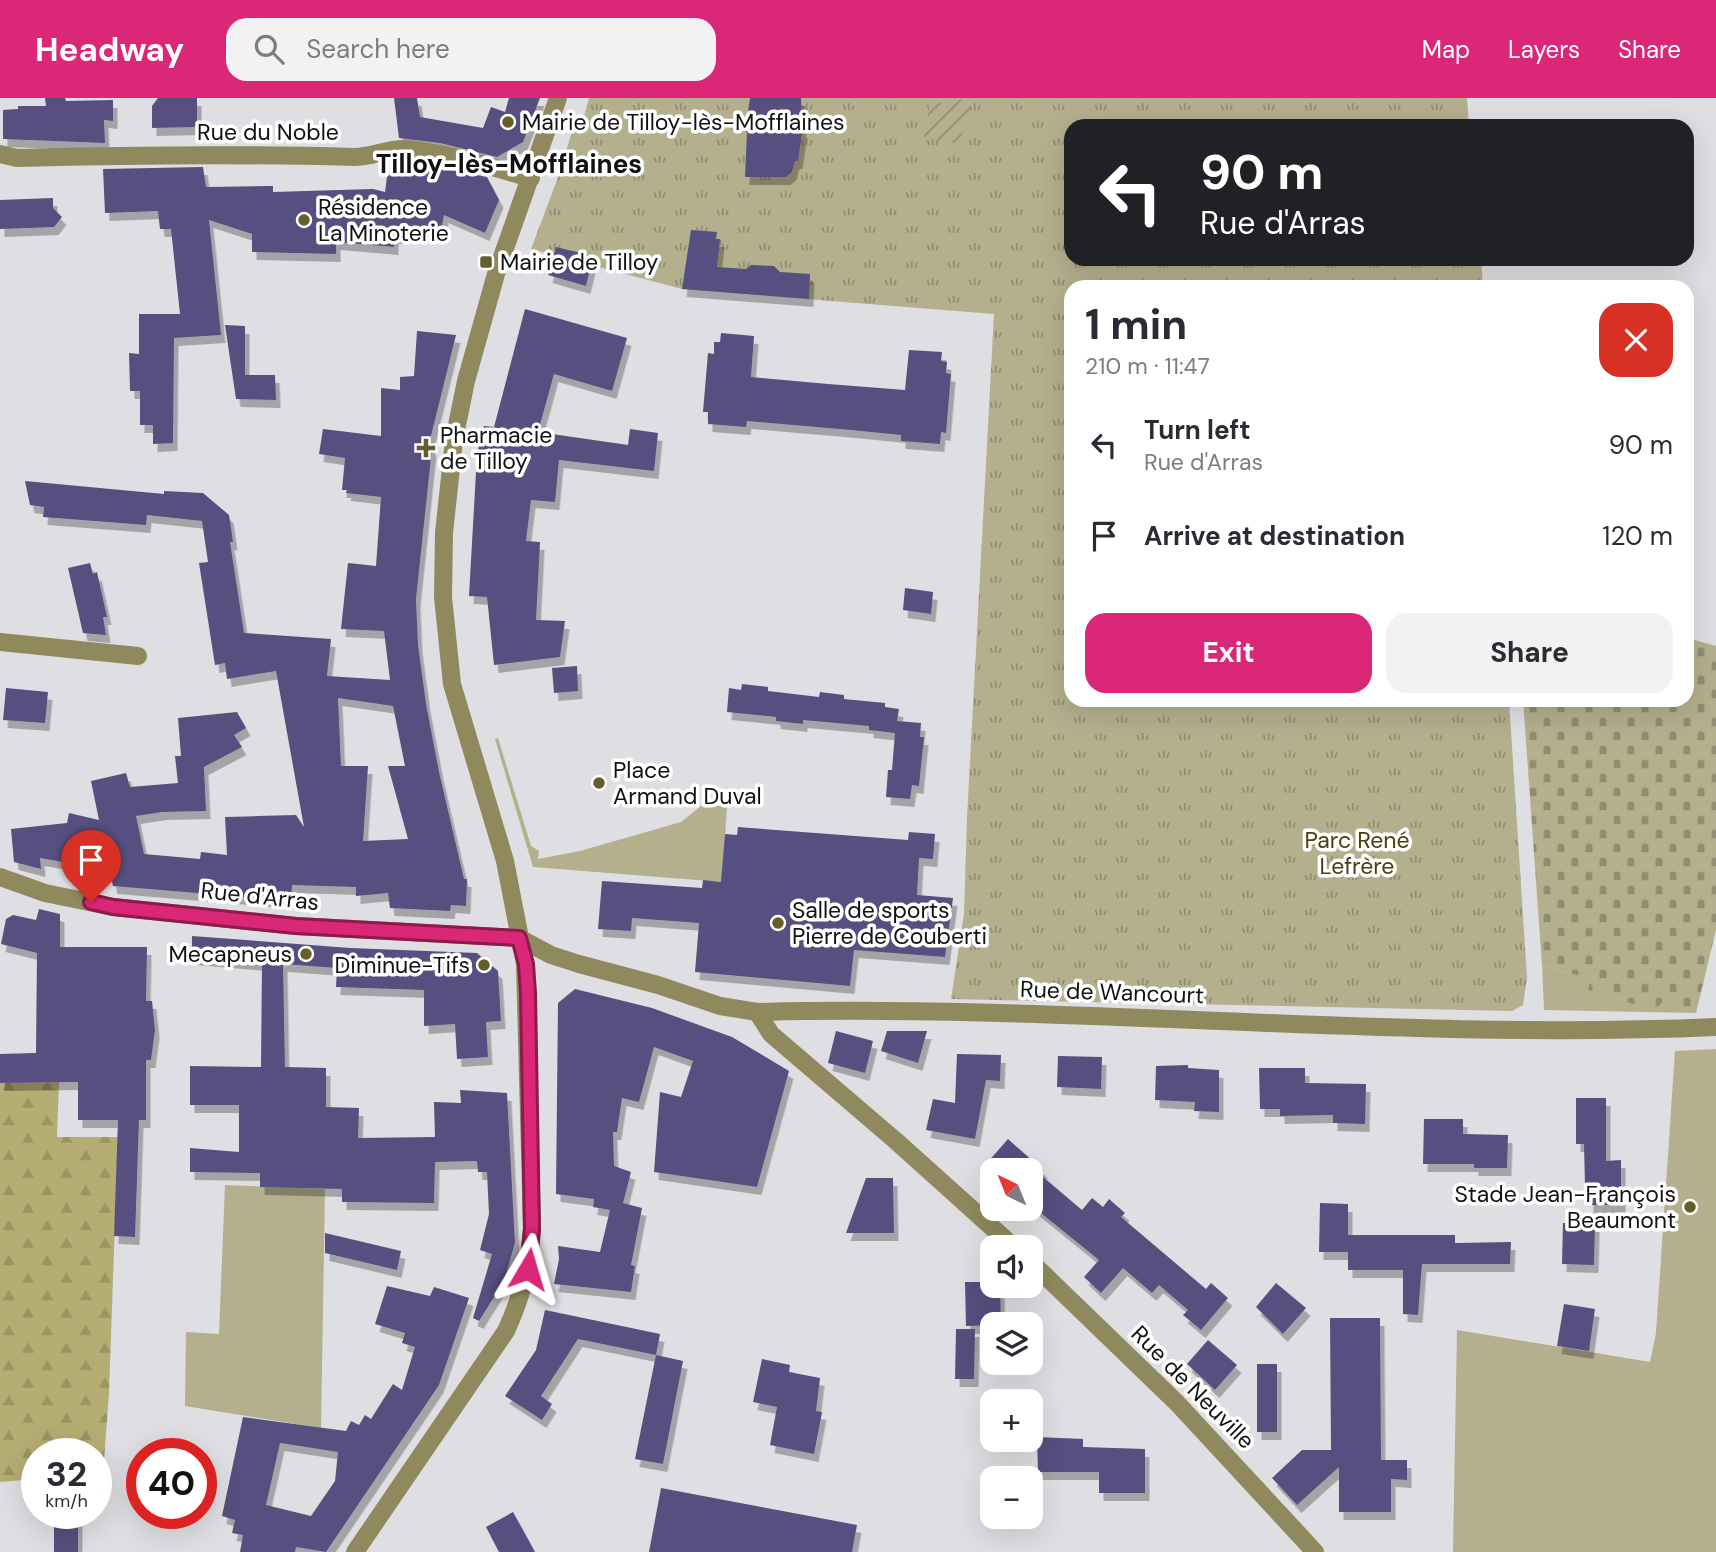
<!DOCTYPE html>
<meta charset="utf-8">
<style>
:root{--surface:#fff;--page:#f2f2f3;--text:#2b2b33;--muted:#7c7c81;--accent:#db2777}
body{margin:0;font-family:"DM Sans",sans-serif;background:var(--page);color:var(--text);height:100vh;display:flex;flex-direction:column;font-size:26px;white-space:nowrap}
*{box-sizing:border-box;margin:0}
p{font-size:23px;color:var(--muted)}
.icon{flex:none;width:38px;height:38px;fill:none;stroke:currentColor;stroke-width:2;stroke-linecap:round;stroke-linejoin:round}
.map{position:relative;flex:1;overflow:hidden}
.sheet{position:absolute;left:1064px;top:182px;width:630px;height:427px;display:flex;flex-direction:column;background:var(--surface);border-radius:21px;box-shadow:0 7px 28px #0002}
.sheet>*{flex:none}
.hud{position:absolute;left:1064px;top:21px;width:630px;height:147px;border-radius:21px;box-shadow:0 7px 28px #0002;background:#202124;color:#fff;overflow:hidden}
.needle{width:46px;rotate:317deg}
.controls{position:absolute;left:980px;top:1060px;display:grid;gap:14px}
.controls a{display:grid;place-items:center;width:63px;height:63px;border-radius:14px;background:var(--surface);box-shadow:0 7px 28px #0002;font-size:35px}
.speed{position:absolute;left:21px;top:1340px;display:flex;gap:14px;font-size:35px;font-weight:700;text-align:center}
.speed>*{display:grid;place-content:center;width:91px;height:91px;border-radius:50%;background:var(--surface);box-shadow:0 7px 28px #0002;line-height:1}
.speed small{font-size:18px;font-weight:400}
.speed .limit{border:10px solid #d22;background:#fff;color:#111}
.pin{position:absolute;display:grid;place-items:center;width:60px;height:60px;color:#fff;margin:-72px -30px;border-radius:50% 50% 50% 0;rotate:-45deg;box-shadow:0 0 7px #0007}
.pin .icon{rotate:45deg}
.me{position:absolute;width:77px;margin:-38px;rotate:7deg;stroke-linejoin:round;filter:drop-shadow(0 0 5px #0008)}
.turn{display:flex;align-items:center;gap:24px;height:147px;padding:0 21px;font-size:32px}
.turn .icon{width:91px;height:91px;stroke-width:2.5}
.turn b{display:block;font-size:49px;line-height:60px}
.round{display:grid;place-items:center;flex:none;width:74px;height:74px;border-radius:21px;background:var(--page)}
.headline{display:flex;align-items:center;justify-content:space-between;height:119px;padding:0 21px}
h1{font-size:42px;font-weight:700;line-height:52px}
.action{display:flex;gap:14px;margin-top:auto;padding:14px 21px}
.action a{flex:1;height:80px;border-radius:21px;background:var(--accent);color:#fff;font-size:28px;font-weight:700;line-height:80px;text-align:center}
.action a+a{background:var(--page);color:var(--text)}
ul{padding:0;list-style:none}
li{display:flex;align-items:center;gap:21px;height:91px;padding:0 21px}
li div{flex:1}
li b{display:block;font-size:26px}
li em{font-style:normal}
header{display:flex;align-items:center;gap:42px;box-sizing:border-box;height:98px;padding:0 35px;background:var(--accent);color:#fff}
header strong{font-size:33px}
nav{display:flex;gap:38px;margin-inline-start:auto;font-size:24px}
.search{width:490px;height:63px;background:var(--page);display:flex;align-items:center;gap:18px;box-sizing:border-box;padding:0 24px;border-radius:21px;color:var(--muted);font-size:26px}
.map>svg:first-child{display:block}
</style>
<header>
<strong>Headway</strong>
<div class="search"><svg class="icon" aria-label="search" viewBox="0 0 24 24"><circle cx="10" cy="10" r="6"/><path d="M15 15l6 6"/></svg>Search here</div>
<nav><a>Map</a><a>Layers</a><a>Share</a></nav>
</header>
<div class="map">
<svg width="1716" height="1454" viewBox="0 0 1716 1454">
<defs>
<pattern id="forest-firs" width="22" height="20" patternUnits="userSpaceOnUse" patternTransform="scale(1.75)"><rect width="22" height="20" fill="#b6ad73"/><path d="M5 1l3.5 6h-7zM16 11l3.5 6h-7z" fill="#9b9463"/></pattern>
<pattern id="cemetery-stones" width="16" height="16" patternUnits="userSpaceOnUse" patternTransform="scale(1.75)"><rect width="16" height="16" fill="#b4af8d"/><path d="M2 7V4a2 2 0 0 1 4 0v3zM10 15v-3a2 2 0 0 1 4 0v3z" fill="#918d72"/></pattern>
<pattern id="park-tufts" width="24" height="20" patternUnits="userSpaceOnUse" patternTransform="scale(1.75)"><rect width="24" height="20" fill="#b4af8d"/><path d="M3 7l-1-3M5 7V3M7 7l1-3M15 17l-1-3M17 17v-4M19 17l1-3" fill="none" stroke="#918d72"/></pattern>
<pattern id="garden-furrows" width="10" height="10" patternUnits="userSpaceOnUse" patternTransform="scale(1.75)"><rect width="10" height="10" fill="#b4af8d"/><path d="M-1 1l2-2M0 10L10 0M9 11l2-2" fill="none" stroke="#918d72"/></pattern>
<filter id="shadow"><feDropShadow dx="4.5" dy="8" stdDeviation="0" flood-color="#0004"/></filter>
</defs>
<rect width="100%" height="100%" fill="#dfdee2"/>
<g fill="#b4af8d">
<polygon points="498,640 531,748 539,753 538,761 580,753 681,724 701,708 727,708 722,784 533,769 495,641"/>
<polygon points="1542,867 1590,881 1588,892 1656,912 1660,904 1696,915 1544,912"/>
<polygon points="1716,951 1716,1454 1453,1454 1457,1232 1650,1264 1656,1235 1675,953"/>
<polygon points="225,1087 325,1091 321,1330 185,1308 186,1234 219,1236"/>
</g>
<polygon fill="url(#forest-firs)" points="59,984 57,1039 118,1039 109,1295 103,1376 96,1377 96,1356 37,1356 37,1381 0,1384 0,985"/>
<polygon fill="url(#cemetery-stones)" points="1687,540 1716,548 1716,832 1696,915 1661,905 1656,913 1588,892 1590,881 1542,867 1523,602 1687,602"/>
<polygon fill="url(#park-tufts)" points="589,0 1467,0 1469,28 1071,28 1071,161 1481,161 1483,189 1071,189 1071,602 1509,602 1527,880 1523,907 1512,913 951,901 964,816 967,720 994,216 682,191 531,151 560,74 575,23 583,22"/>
<polygon fill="url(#garden-furrows)" points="973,0 959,46 924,40 930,6"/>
<g fill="#574f7f" fill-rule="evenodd" filter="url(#shadow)">
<polygon points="45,0 65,0 66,3 113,2 113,23 104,22 105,45 3,41 3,12 18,11 18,8 46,8"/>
<polygon points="158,0 197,0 197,29 152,30 152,8"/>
<polygon points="394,0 417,0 420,19 483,30 491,9 505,14 509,0 540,0 523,44 497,59 440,45 399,40"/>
<polygon points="750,0 801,0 802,36 798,63 795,63 792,74 786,79 745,79 747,34 745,34"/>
<polygon points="406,63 487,79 499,102 485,135 444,117 441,133 408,130 408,138 394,138 394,149 336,144 336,156 252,154 252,136 209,122 221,237 174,240 173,345 153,346 153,327 140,327 140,293 130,293 129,255 139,256 139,216 180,216 171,131 160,131 158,113 105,115 103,71 203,69 206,89 273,88 273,94 373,91 385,94 387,79"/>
<polygon points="53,100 53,110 62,119 54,129 0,131 0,102"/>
<polygon points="691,132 717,134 716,141 720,141 717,169 746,171 751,167 774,168 780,174 810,176 809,201 682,191"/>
<polygon points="556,149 589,157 587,166 591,167 586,188 548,177"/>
<polygon points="525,211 627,240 612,293 554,276 538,334 628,347 630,331 658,335 654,373 559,362 555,404 531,402 526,443 540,444 536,522 565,523 560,559 494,567 487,499 469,498 477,356 484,328 494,329"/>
<polygon points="225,227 245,228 245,277 275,277 276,302 236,301"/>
<path d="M417,233L456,237L429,346L432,350L416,501L418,547L426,606L439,674L464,781H467L466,808L451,807L450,813L390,810L388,795L356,798V789L292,787L291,803L113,788L107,760L77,755L74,766L40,760L41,771L14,764L11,731L67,725L69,715L99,722L91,683L126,675L130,689L178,685L175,658H181L178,620L237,614L246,630L234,637L242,649L204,669L206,713L162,714L136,718L144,756L200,761L201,754L227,757L225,719L296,717L304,729L276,573L227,581L225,565L215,567L199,465L208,464L202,423L147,417L146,427L43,419L44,409L30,407L25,383L164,396V393L203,395L229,417L233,444H230L244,535L331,541L327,578L390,582L384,533L341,531L348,465L376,468L381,399L346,395L347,392H342L345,360L319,356L323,331L381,338V290L400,292V279L414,278ZM338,600L393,608L405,668H388L408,741L363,743L368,668H341Z"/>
<polygon points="721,235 754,238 751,279 828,286 905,292 909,252 942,254 941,263 947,264 946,275 951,276 946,335 941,334 940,346 901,343 901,337 851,332 747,323 746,329 708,326 708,314 703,314 708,255 714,256 714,244 720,244"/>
<polygon points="90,465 93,476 97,474 107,519 103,519 106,537 83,535 68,470"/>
<polygon points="905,490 933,494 931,516 903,512"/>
<polygon points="577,568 578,593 554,595 552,570"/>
<polygon points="742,586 768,589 768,593 819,599 820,594 844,597 844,601 885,605 885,609 899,611 897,623 921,625 920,639 924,639 919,688 912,687 910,701 886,699 888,672 892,672 895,635 869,632 869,628 803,622 803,626 776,623 776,619 727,614 729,590 741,592"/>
<polygon points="6,590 48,594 45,625 3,622"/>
<polygon points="738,729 908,742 909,734 935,736 933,761 919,760 917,797 953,800 945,859 854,852 850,888 695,874 699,825 632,820 631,833 598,831 602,783 702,790 703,782 721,784 725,736 737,737"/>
<polygon points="39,811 60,816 60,849 147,849 146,903 152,903 155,932 151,962 146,962 146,1022 139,1022 135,1139 114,1138 118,1022 78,1022 78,984 0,985 0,956 36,955 37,855 1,846 6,821 13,817 36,822"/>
<polygon points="192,838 350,850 477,855 498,873 501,923 486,924 488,959 457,961 455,926 424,928 424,892 336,889 337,870 283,866 285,969 326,970 326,1009 359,1010 358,1040 435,1039 434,1004 461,1005 460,992 507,995 515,1145 504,1183 479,1223 473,1220 492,1156 480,1152 489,1116 487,1074 478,1074 477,1063 435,1064 434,1105 342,1104 342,1091 260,1089 260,1075 190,1074 190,1050 239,1054 239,1007 190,1007 190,968 261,969 262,865 192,859"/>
<polygon points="575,891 652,910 732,939 789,973 757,1089 654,1074 660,994 681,999 693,963 654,949 639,1004 622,1000 617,1034 613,1034 614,1068 631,1074 623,1105 642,1110 631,1167 635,1168 631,1194 554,1186 559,1161 558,1148 600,1154 610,1112 593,1109 594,1101 556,1096 558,905"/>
<polygon points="836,933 873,943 865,975 828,965"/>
<polygon points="887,933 927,933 918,965 881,953"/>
<polygon points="957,956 1001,957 1000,983 986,982 975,1041 926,1032 933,1001 955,1005"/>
<polygon points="1058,958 1102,959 1101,991 1057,989"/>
<polygon points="1188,967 1188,970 1219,972 1219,1014 1194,1013 1195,1004 1155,1002 1156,968"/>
<polygon points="1259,970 1305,970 1305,985 1366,986 1365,1026 1333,1025 1333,1017 1280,1018 1280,1011 1260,1011"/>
<polygon points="1576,1000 1606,1000 1606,1063 1621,1062 1621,1107 1589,1107 1589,1088 1585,1088 1584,1046 1576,1046"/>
<polygon points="1424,1021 1463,1021 1463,1036 1508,1037 1507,1070 1474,1070 1474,1066 1423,1066"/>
<polygon points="1008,1041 1044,1073 1036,1073 1082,1112 1092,1100 1103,1109 1109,1101 1125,1115 1121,1119 1206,1191 1211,1185 1228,1200 1201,1232 1183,1217 1188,1212 1159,1187 1152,1195 1123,1170 1101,1195 1084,1179 1099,1162 1031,1107 1031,1073 980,1073"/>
<polygon points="866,1080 893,1080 894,1135 846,1135"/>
<polygon points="1320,1105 1348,1106 1348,1154 1319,1154"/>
<polygon points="1563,1125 1595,1126 1594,1167 1562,1166"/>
<polygon points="325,1135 401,1153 397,1172 325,1155"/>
<polygon points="1348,1137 1455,1137 1455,1145 1511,1144 1510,1166 1422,1166 1418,1217 1403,1216 1403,1172 1348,1172"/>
<polygon points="965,1184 992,1184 992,1188 1000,1188 1001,1227 966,1228"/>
<polygon points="1276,1185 1306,1210 1283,1236 1256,1209"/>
<path d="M387,1188L430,1198L434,1189L469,1200L439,1287L326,1454L296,1449L295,1454H240L243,1437L232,1435L235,1422L222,1418L243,1319L346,1333L351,1323L359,1327L365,1317L371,1321L393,1286L402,1292L415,1249L402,1245L405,1235L375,1226ZM280,1345L338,1354L335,1383L311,1418L266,1407Z"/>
<polygon points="1564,1206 1595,1211 1589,1253 1557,1248"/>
<polygon points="545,1212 660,1236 656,1257 578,1241 541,1298 552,1306 542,1322 505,1298 536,1252"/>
<polygon points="1330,1220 1380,1220 1381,1362 1407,1362 1407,1382 1391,1381 1391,1414 1339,1414 1339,1369 1297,1407 1272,1380 1302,1352 1331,1352"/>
<polygon points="956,1231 975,1231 974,1281 955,1281"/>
<polygon points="1208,1242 1237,1267 1215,1292 1187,1266"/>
<polygon points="656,1257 683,1263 663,1366 635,1361"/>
<polygon points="762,1261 790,1267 789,1274 820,1280 816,1313 822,1314 814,1356 770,1347 777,1309 753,1304"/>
<rect x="1257" y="1266" width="20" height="68"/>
<polygon points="1037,1339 1083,1341 1083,1349 1145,1351 1145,1395 1099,1395 1099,1374 1038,1374"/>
<polygon points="661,1390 857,1427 852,1454 649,1454"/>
<polygon points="513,1414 535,1454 499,1454 486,1429"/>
<rect x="54" y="1416" width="24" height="38"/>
</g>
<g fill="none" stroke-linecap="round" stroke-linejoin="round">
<g stroke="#90895d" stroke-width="18">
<path d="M0,56L17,60C130,57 242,56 354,59C372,59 388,50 406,51C448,55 491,69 531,80"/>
<polyline points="0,544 138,558"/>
<path d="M0,779L45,795L113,809L296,828L519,840L551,857L579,866L658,887L720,908L757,914C1077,906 1396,943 1716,929"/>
<polyline points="757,914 771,936 896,1043 1015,1150"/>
<polyline points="1031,1164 1177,1305 1315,1454"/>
</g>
<path stroke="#90895d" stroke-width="18" d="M355,1454L506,1233C523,1196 528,1171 532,1131L525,866L505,763L452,586L443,499L444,435L454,342L466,283L496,176L558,0"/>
</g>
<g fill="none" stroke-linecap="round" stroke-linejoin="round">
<defs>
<polyline id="route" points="91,804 113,809 296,828 519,840 526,866 528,895 532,1131 528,1171"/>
</defs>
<use href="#route" stroke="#8e194d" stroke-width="18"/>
<use href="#route" stroke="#db2777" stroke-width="12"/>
</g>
<g fill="#665e2a" stroke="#fff" stroke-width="2.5">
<circle cx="508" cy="24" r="7"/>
<circle cx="304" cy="122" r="7"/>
<rect x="479" y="157" width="14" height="14" rx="3.5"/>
<path d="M422.5 339.5h7v7h7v7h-7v7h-7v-7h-7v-7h7z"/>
<circle cx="599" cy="685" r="7"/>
<circle cx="778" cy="825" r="7"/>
<circle cx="306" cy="856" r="7"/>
<circle cx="484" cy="867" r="7"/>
<circle cx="1690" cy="1109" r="7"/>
</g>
<g text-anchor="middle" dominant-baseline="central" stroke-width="7" stroke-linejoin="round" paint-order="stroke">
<g font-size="23" fill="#121213" stroke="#fff" text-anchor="start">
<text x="522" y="24">Mairie de Tilloy-lès-Mofflaines</text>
<text x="318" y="109">Résidence<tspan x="318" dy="26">La Minoterie</tspan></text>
<text x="500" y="164">Mairie de Tilloy</text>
<text x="440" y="337">Pharmacie<tspan x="440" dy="26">de Tilloy</tspan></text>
<text x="613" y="672">Place<tspan x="613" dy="26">Armand Duval</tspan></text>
<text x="792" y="812">Salle de sports<tspan x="792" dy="26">Pierre de Couberti</tspan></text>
<text x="292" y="856" text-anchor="end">Mecapneus</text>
<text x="470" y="867" text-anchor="end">Diminue-Tifs</text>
<text x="1676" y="1096" text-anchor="end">Stade Jean-François<tspan x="1676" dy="26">Beaumont</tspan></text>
</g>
<g font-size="23" fill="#121213" stroke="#fff">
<text x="268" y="34">Rue du Noble</text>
<text transform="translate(260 798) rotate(6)">Rue d'Arras</text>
<text transform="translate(1112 894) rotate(2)">Rue de Wancourt</text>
<text transform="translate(1193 1289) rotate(45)">Rue de Neuville</text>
</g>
<g font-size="23" fill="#474012" stroke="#fff">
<text x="1357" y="742">Parc René<tspan x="1357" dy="26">Lefrère</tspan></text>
</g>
<g font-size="26" font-weight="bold" fill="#121213" stroke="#fff">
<text x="509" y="66">Tilloy-lès-Mofflaines</text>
</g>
</g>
</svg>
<div class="controls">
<a><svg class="needle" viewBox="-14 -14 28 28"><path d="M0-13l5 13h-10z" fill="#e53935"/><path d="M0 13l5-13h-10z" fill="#7c7c81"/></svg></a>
<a><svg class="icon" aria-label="sound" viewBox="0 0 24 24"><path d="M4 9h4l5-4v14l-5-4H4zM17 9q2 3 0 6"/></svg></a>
<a><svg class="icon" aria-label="layers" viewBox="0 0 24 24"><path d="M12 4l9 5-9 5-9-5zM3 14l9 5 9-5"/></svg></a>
<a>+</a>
<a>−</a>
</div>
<div class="speed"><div>32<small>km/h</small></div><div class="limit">40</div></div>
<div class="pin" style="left:91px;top:804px;background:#d93025"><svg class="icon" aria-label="arrive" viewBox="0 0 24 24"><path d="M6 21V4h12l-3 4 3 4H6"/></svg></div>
<svg class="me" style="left:528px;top:1171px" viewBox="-20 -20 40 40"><path d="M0-17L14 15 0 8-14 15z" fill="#db2777" stroke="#fff" stroke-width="4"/></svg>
<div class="hud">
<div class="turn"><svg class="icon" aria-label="left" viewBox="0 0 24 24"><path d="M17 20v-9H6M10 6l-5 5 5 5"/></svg><div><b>90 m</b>Rue d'Arras</div></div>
</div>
<section class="sheet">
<div class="headline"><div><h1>1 min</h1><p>210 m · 11:47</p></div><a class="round" style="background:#d93025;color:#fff"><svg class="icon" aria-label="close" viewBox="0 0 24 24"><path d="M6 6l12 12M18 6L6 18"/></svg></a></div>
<ul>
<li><svg class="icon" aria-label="left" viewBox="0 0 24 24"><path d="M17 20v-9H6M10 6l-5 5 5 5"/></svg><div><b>Turn left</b><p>Rue d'Arras</p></div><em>90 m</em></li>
<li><svg class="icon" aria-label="arrive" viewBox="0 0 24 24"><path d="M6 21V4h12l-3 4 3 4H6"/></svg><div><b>Arrive at destination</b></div><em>120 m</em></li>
</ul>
<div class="action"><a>Exit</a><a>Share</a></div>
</section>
</div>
